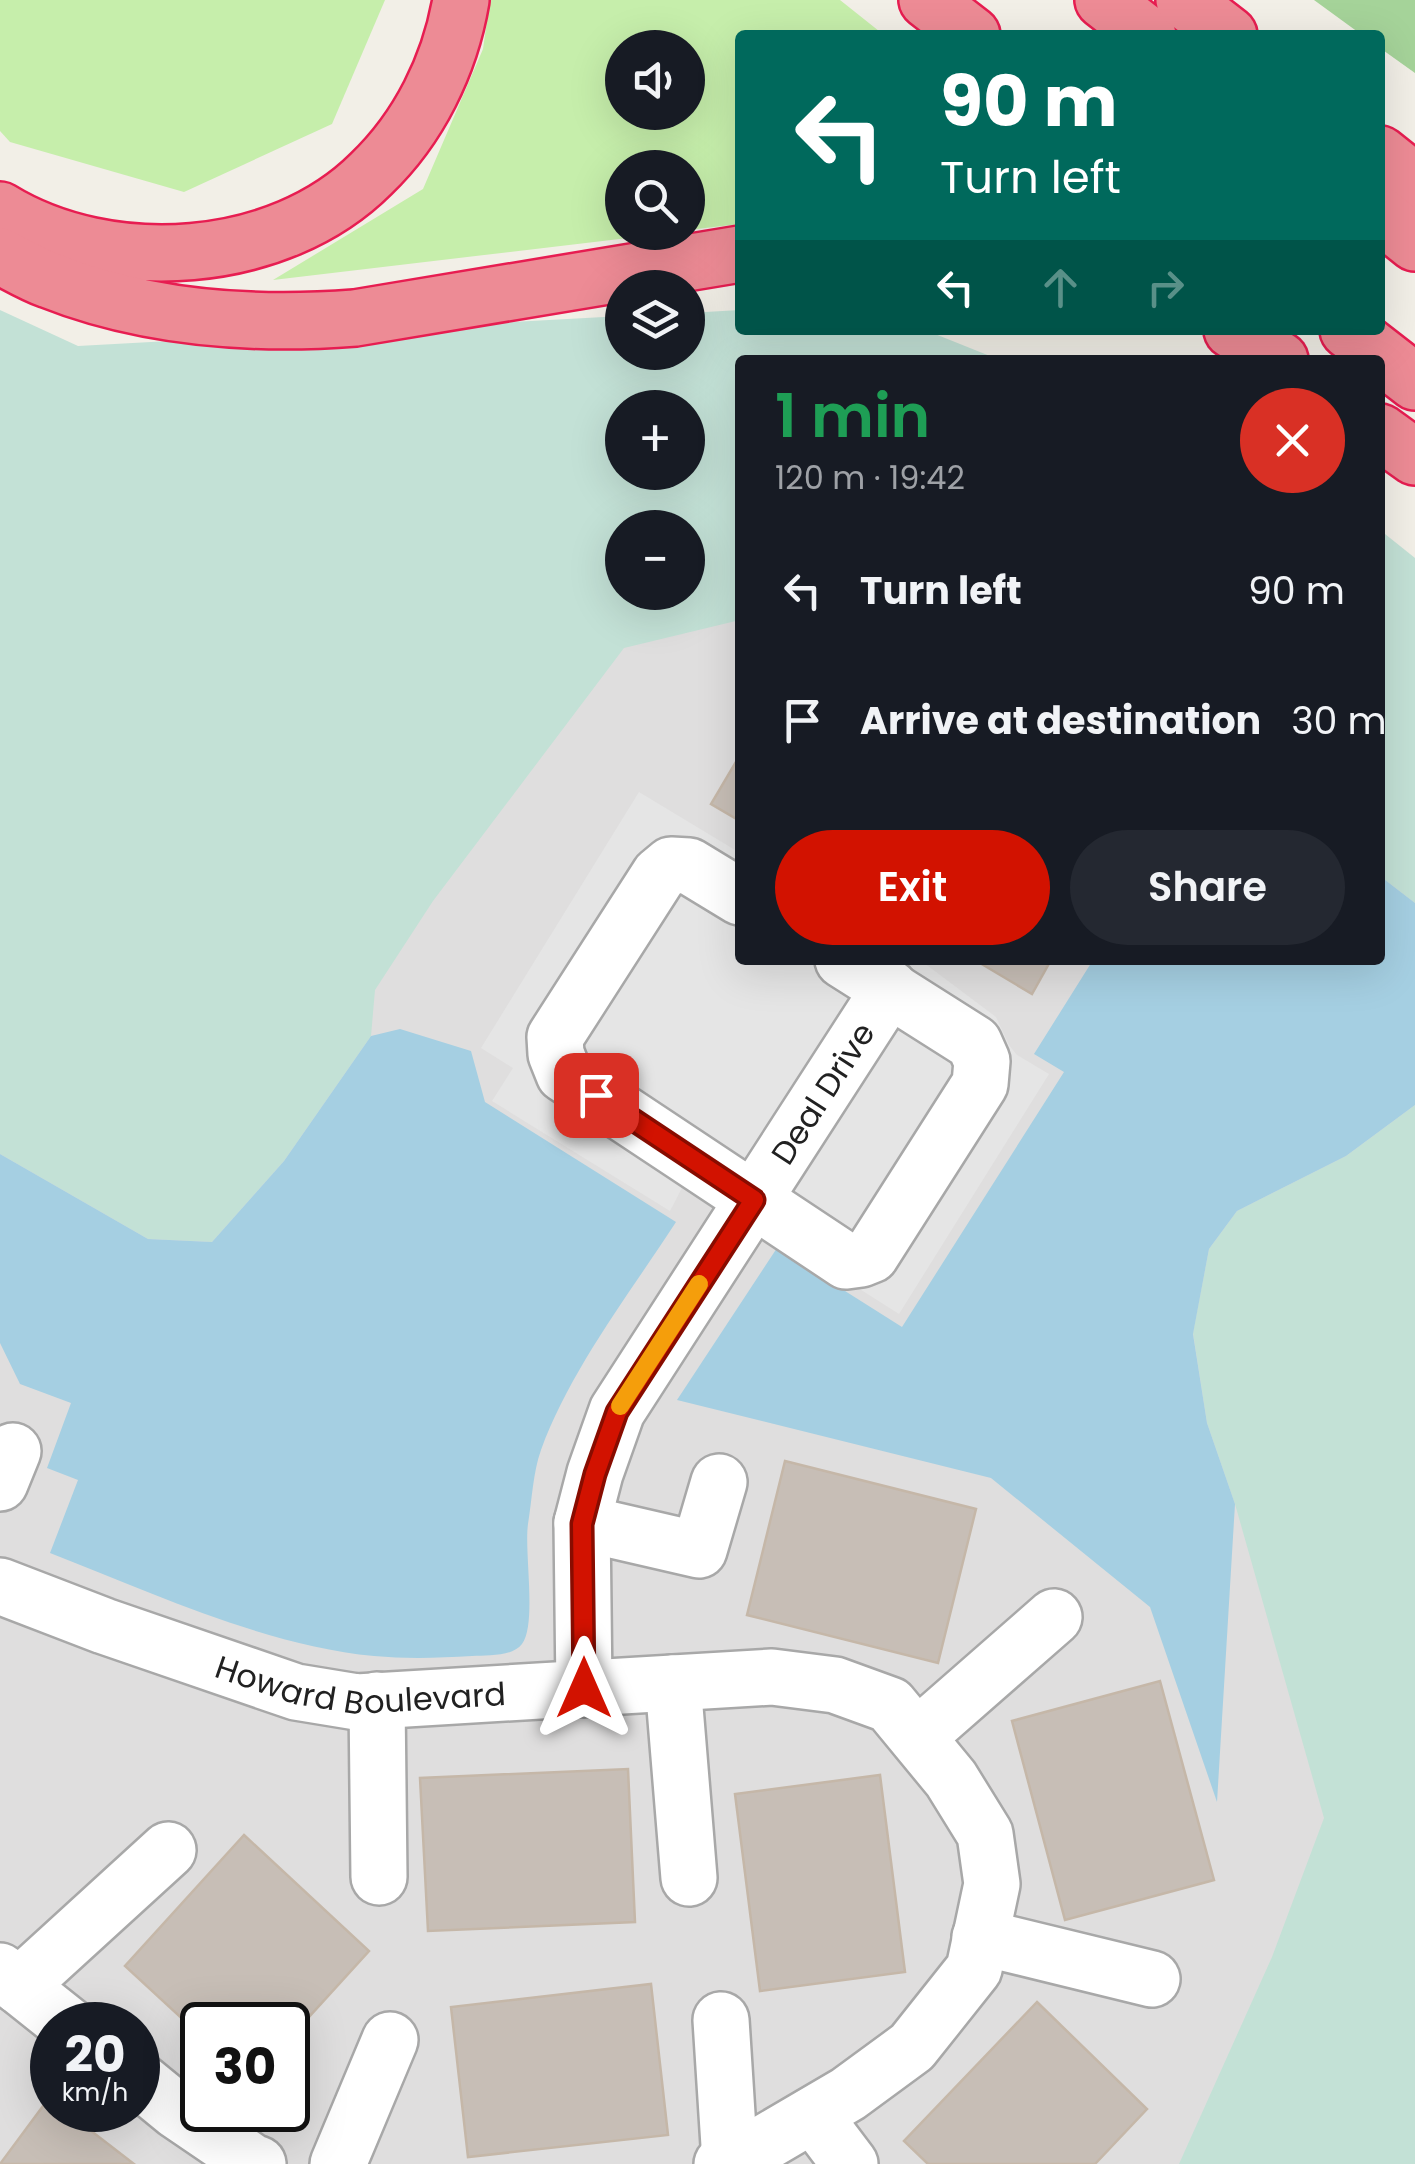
<!DOCTYPE html>
<meta charset="utf-8">
<style>
:root{--surface:#171b24;--page:#242831;--text:#f1f3f6;--muted:#9ea1a6;--accent:#d21200}
body{margin:0;font-family:Poppins,sans-serif;background:var(--page);color:var(--text);height:100vh;display:flex;flex-direction:column;font-size:38px;white-space:nowrap}
*{box-sizing:border-box;margin:0}
p{font-size:32px;color:var(--muted)}
.icon{flex:none;width:55px;height:55px;fill:none;stroke:currentColor;stroke-width:2;stroke-linecap:round;stroke-linejoin:round}
.map{position:relative;flex:1;overflow:hidden}
.panel{position:absolute;left:735px;top:355px;width:650px;height:610px;display:flex;flex-direction:column;background:var(--surface);border-radius:10px;box-shadow:0 10px 40px #0002}
.panel>*{flex:none}
.top-card{position:absolute;left:735px;top:30px;width:650px;height:305px;border-radius:10px;box-shadow:0 10px 40px #0002;background:#00695c;color:#fff;overflow:hidden}
.tools{position:absolute;left:605px;top:30px;display:grid;gap:20px}
.tools a{display:grid;place-items:center;width:100px;height:100px;border-radius:50%;background:var(--surface);box-shadow:0 10px 40px #0002;font-size:50px}
.speed{position:absolute;left:30px;top:2002px;display:flex;gap:20px;font-size:50px;font-weight:700;text-align:center}
.speed>*{display:grid;place-content:center;width:130px;height:130px;border-radius:50%;background:var(--surface);box-shadow:0 10px 40px #0002;line-height:1}
.speed small{font-size:25px;font-weight:400}
.speed .limit{border:5px solid #111;border-radius:15px;background:#fff;color:#111}
.pin{position:absolute;display:grid;place-items:center;width:85px;height:85px;color:#fff;margin:-42px;border-radius:20px;box-shadow:0 5px 15px #0006}
.me{position:absolute;width:110px;margin:-55px;rotate:0deg;stroke-linejoin:round;filter:drop-shadow(0 0 8px #0008)}
.turn{display:flex;align-items:center;gap:35px;height:210px;padding:0 40px;font-size:45px}
.turn .icon{width:130px;height:130px;stroke-width:2.5}
.turn b{display:block;font-size:70px;line-height:85px}
.lanes{display:flex;align-items:center;height:95px;padding:0 40px;background:#0003;justify-content:center;gap:50px;direction:ltr}
.lanes .off{opacity:.35}
.round{display:grid;place-items:center;flex:none;width:105px;height:105px;border-radius:52px;background:var(--page)}
.overview{display:flex;align-items:center;justify-content:space-between;height:170px;padding:0 40px}
h1{font-size:60px;font-weight:600;line-height:75px;color:#1e9e55}
.primary-button{display:flex;gap:20px;margin-top:auto;padding:20px 40px}
.primary-button a{flex:1;height:115px;border-radius:60px;background:var(--accent);color:#fff;font-size:40px;font-weight:600;line-height:115px;text-align:center}
.primary-button a+a{background:var(--page);color:var(--text)}
ul{padding:0;list-style:none}
li{display:flex;align-items:center;gap:30px;height:130px;padding:0 40px}
li div{flex:1}
li b{display:block;font-size:38px}
li em{font-style:normal}
.map>svg:first-child{display:block}
</style>
<div class="map">
<svg width="1415" height="2164" viewBox="0 0 1415 2164">
<rect width="100%" height="100%" fill="#f2efe7"/>
<path fill="#dfdede" fill-rule="evenodd" d="M740,564V960H1380V810L1415,840V1324L1312,2028L1203,2164H0V921L638,593L688,592ZM52,2025H138V2110H52ZM202,2025H288V2110H202Z"/>
<g fill="#c6eeab" fill-rule="evenodd">
<polygon points="0,0 385,0 332,124 184,192 10,142 0,131"/>
<path d="M490,0H840L884,35H740V224L688,230V168H622V232L670,233L273,280L423,189L483,49ZM622,48H688V112H622Z"/>
</g>
<polygon fill="#a5d399" points="1314,0 1415,0 1415,73 1380,48 1380,35 1362,35"/>
<g fill="#c3e1d6" fill-rule="evenodd">
<path d="M0,310L78,346L622,316V352H688V313L740,310V330H925L1000,360H740V620L624,648L433,901L375,990L371,1036L284,1161L212,1242L148,1239L0,1154ZM622,408H688V472H622ZM622,528H688V592H622Z"/>
<polygon points="1380,530 1415,558 1415,903 1380,876"/>
<polygon points="1415,1105 1415,2164 1179,2164 1272,1957 1324,1818 1235,1504 1207,1423 1193,1333 1209,1249 1237,1211 1346,1156"/>
</g>
<polygon fill="#e5e5e5" points="639,792 740,853 740,960 920,960 996,1017 1009,1045 1017,1055 1049,1074 899,1314 792,1246 685,1182 670,1211 492,1101 513,1068 481,1048"/>
<g fill="#a5cfe2">
<polygon points="1380,876 1415,903 1415,1105 1346,1156 1237,1211 1209,1249 1193,1334 1207,1423 1235,1504 1217,1802 1150,1607 991,1478 677,1400 777,1248 902,1327 1064,1072 1034,1054 1093,960 1380,960"/>
<path d="M400,1029L471,1051L485,1102L676,1222C630,1293 570,1370 541,1450C533,1472 532,1500 528,1524C524,1552 537,1624 522,1644C512,1657 487,1655 472,1656C439,1658 406,1659 374,1656C265,1646 151,1592 50,1553L78,1480L47,1468L71,1403L20,1384L0,1343V1154L148,1239L212,1242L284,1161L371,1036Z"/>
</g>
<g fill="#c7beb6" stroke="#c5b7a8" stroke-width="2.5">
<polygon points="740,755 740,821 711,804"/>
<polygon points="975,960 1051,960 1032,994"/>
<polygon points="785,1461 976,1509 938,1663 747,1615"/>
<polygon points="1160,1681 1214,1880 1065,1920 1012,1721"/>
<polygon points="628,1769 635,1922 428,1931 420,1778"/>
<polygon points="880,1775 905,1972 760,1991 735,1794"/>
<polygon points="244,1835 369,1951 288,2040 288,2025 202,2025 202,2037 125,1966"/>
<polygon points="651,1984 668,2135 468,2157 451,2007"/>
<polygon points="1037,2002 1147,2109 1095,2164 928,2164 904,2141"/>
<polygon points="49,2098 52,2101 52,2110 64,2110 134,2164 0,2164"/>
</g>
<g fill="none" stroke-linecap="round" stroke-linejoin="round">
<defs>
<g id="minor">
<polyline points="740,897 689,866 671,865 659,875 555,1037 556,1054 564,1074 846,1261 861,1259 871,1255 980,1084 982,1061 974,1043 843,960"/>
<polyline points="0,1483 13,1451"/>
<polyline points="582,1523 699,1550 719,1482"/>
<path id="s1" d="M0,1586L104,1626L296,1692L357,1702L772,1677L835,1685L890,1705L951,1779L985,1834L992,1884L974,1969L912,2047L848,2094L749,2152L722,2164"/>
<polyline points="673,1683 689,1878"/>
<path id="s2" d="M584,1689L582,1523L595,1473L617,1411L890,988"/>
<polyline points="377,1700 379,1877"/>
<polyline points="917,1737 1054,1617"/>
<polyline points="980,1937 1152,1979"/>
<polyline points="0,1971 68,2025"/>
<polyline points="19,1986 168,1850"/>
<polyline points="721,2020 730,2161"/>
<polyline points="138,2079 177,2111 252,2162 258,2164"/>
<polyline points="813,2115 850,2164"/>
<polyline points="338,2164 390,2040"/>
</g>
<g id="highway">
<polyline points="927,0 972,35"/>
<polyline points="1103,0 1148,35"/>
<polyline points="1184,0 1229,35"/>
<polyline points="1380,154 1415,182"/>
<path d="M0,210C109,277 279,266 371,174C419,128 450,65 461,0"/>
<polyline points="1380,215 1415,243"/>
<path d="M0,256C16,264 32,274 49,280C147,319 251,326 355,318L740,254"/>
<polyline points="1232,330 1280,360"/>
<polyline points="1348,330 1415,382"/>
<polyline points="1380,432 1415,457"/>
</g>
</defs>
<use href="#minor" stroke="#a8a8a8" stroke-width="60"/>
<use href="#highway" stroke="#e71d51" stroke-width="60"/>
<use href="#minor" stroke="#fff" stroke-width="55"/>
<use href="#highway" stroke="#ed8b95" stroke-width="55"/>
</g>
<g fill="none" stroke-linecap="round" stroke-linejoin="round">
<defs>
<polyline id="route" points="584,1688 582,1524 595,1474 617,1412 754,1200 596,1095"/>
</defs>
<use href="#route" stroke="#880c00" stroke-width="25"/>
<use href="#route" stroke="#d21200" stroke-width="18"/>
<polyline stroke="#f59e0b" stroke-width="18" points="620,1406 699,1284"/>
</g>
<g text-anchor="middle" dominant-baseline="central" stroke-width="10" stroke-linejoin="round" paint-order="stroke">
<g font-size="32" fill="#212121" stroke="#fff">
<text stroke="none"><textPath href="#s2" startOffset="662">Deal Drive</textPath></text>
<text stroke="none"><textPath href="#s1" startOffset="378">Howard Boulevard</textPath></text>
</g>
</g>
</svg>
<div class="tools">
<a><svg class="icon" aria-label="sound" viewBox="0 0 24 24"><path d="M4 9h4l5-4v14l-5-4H4zM17 9q2 3 0 6"/></svg></a>
<a><svg class="icon" aria-label="search" viewBox="0 0 24 24"><circle cx="10" cy="10" r="6"/><path d="M15 15l6 6"/></svg></a>
<a><svg class="icon" aria-label="layers" viewBox="0 0 24 24"><path d="M12 4l9 5-9 5-9-5zM3 14l9 5 9-5"/></svg></a>
<a>+</a>
<a>−</a>
</div>
<div class="speed"><div>20<small>km/h</small></div><div class="limit">30</div></div>
<div class="pin" style="left:596px;top:1095px;background:#d93025"><svg class="icon" aria-label="arrive" viewBox="0 0 24 24"><path d="M6 21V4h12l-3 4 3 4H6"/></svg></div>
<svg class="me" style="left:584px;top:1688px" viewBox="-20 -20 40 40"><path d="M0-17L14 15 0 8-14 15z" fill="#d21200" stroke="#fff" stroke-width="4"/></svg>
<div class="top-card">
<div class="turn"><svg class="icon" aria-label="left" viewBox="0 0 24 24"><path d="M17 20v-9H6M10 6l-5 5 5 5"/></svg><div><b>90 m</b>Turn left</div></div>
<div class="lanes"><svg class="icon" aria-label="left" viewBox="0 0 24 24"><path d="M17 20v-9H6M10 6l-5 5 5 5"/></svg><svg class="icon off" aria-label="ahead" viewBox="0 0 24 24"><path d="M12 20V5M6 11l6-6 6 6"/></svg><svg class="icon off" aria-label="right" viewBox="0 0 24 24"><path d="M7 20v-9h11M14 6l5 5-5 5"/></svg></div>
</div>
<section class="panel">
<div class="overview"><div><h1>1 min</h1><p>120 m · 19:42</p></div><a class="round" style="background:#d93025;color:#fff"><svg class="icon" aria-label="close" viewBox="0 0 24 24"><path d="M6 6l12 12M18 6L6 18"/></svg></a></div>
<ul>
<li><svg class="icon" aria-label="left" viewBox="0 0 24 24"><path d="M17 20v-9H6M10 6l-5 5 5 5"/></svg><div><b>Turn left</b></div><em>90 m</em></li>
<li><svg class="icon" aria-label="arrive" viewBox="0 0 24 24"><path d="M6 21V4h12l-3 4 3 4H6"/></svg><div><b>Arrive at destination</b></div><em>30 m</em></li>
</ul>
<div class="primary-button"><a>Exit</a><a>Share</a></div>
</section>
</div>
